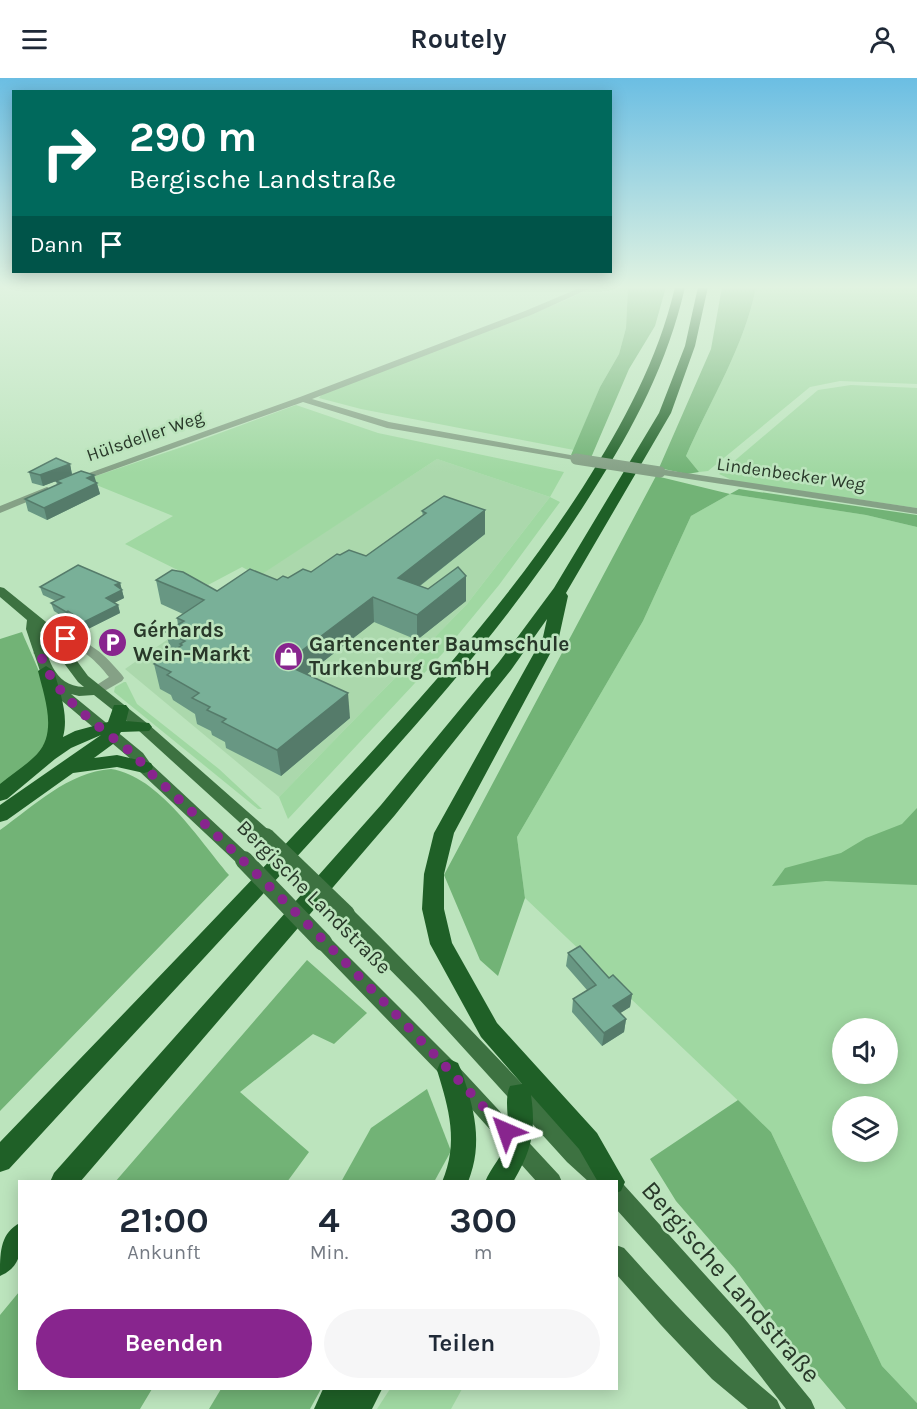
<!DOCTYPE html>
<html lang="de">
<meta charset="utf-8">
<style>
:root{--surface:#fff;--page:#f6f6f7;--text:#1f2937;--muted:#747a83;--accent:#88258e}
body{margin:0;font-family:Karla,sans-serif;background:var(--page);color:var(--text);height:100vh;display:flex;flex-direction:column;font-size:22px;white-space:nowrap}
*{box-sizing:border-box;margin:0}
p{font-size:20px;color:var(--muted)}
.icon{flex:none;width:33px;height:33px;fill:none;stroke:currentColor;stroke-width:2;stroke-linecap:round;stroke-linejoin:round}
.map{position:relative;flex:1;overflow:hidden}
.panel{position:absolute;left:18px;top:1102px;width:600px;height:210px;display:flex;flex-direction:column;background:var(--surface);border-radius:0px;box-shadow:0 3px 15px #0003}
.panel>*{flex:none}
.hud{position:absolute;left:12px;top:12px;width:600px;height:183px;border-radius:0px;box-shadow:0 3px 15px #0003;background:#00695c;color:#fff;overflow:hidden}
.buttons{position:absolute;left:832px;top:940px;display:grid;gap:12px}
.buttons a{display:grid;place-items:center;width:66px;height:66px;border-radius:50%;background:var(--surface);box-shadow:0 3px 15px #0003;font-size:30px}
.pin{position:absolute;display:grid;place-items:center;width:51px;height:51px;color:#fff;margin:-26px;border:3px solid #fff;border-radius:50%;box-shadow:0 2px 6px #0007}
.me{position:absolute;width:66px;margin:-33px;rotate:317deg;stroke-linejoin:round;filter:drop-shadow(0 0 4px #0008)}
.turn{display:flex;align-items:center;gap:21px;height:126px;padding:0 18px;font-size:27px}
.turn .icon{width:78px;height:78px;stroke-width:2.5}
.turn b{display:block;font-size:42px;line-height:51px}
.then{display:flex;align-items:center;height:57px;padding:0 18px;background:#0003;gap:12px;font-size:22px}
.eta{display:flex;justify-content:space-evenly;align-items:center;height:102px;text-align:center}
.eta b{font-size:36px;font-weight:700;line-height:42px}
.button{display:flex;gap:12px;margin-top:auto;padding:12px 18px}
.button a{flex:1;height:69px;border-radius:36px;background:var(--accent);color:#fff;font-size:24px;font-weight:700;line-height:69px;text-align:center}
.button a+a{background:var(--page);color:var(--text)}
header{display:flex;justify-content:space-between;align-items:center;height:78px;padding:0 18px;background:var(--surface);font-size:27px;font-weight:700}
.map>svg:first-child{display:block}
</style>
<header><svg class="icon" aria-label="menu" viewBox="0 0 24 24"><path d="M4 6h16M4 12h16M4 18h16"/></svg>Routely<svg class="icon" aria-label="person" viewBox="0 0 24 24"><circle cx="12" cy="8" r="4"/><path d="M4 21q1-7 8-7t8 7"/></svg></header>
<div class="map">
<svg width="917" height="1331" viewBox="0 0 917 1331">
<rect width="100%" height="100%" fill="#bce4bd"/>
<polygon fill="#abd8ac" points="437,381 550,419 467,526 279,719 125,591 276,486"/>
<g fill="#a0d8a2" fill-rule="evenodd">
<polygon points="593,209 628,209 626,250 619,276 600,309 574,372 361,331 319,320 322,316 564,223"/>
<path d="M756,209H917V306L840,303L810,309L708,393L699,394L686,378C710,322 744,270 756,209Z"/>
<polygon points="851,307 917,310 917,430 734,403 719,396 818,312"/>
<polygon points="296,327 378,355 564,394 550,419 560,424 499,507 443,575 288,741 279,719 467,526 550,419 437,381 259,498 242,489 208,507 125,466 173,438 84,402 185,368"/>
<path d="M730,416L866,437L917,449V1325L882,1288L771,1054L525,820L517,759L643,543L691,438ZM843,951H888V996H843ZM843,1029H888V1074H843Z"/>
<polygon points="124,604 126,604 137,626 219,691 262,731 258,731 114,614 115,609"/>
<polygon points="390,1311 462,1311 451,1331 377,1331"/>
</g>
<g fill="#72b376">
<polygon points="628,209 666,209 655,248 629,291 590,382 571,377 600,309 619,276 626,250"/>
<path d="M722,209H756C744,270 710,322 686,378L699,394L687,396L659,390L711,271Z"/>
<polygon points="656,398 730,416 739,411 917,437 917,449 866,437 730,416 691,438 643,543 517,759 525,820 498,898 480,882 444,797"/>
<path d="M22,554C36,589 68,641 38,675C27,688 12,698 0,709V561Z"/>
<path d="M111,691C159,698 199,762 229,797L0,1033V752C34,728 68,694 111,691Z"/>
<polygon points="917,730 917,807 826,803 772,808 785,790 841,775 866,760 902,746"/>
<polygon points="307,882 367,935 334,966 313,956 240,1014 309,1074 287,1104 115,1104"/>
<polygon points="427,1011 451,1073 434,1104 341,1104 371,1050"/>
<polygon points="738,1022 771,1054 882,1288 917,1325 917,1331 846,1331 780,1252 735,1191 676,1123 650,1081"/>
<polygon points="19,1214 20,1311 152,1311 140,1331 0,1331 0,1237"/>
<polygon points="221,1311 321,1311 310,1331 209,1331"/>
</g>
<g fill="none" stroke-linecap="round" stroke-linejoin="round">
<g fill="#85a186" fill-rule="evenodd">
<polygon points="582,209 593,209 531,237 312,321 389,344 576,378 580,379 580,383 387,350 303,324 76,405 68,405 67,403 300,319 525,233"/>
<polygon points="660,391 917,430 917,436 656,396 655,394"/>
<polygon points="47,409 53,412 51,414 0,435 0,428"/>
<path d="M61,559C89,560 105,577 122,597L124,600L122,603L101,615H91L89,612L109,599C97,584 82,568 62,567L40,579L33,575L46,564Z"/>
</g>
<g fill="#3d7241" fill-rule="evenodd">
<path d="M0,509L4,510L51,548L88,598L148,646L272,755L274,759L272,763H260L138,652L94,617L79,618L71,616L143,675L150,685L250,778L252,782L250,786L244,788L238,786L139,693L132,682L62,623L41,596L26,551L27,542L0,519ZM40,553L78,604L84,609C52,608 48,577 40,553Z"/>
<path d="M346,829L352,831C424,902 493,975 562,1048C574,1061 610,1090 616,1104L624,1107L744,1240L811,1322L815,1331H786L728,1256L616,1131V1104H589L567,1084L418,920L340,841L337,836L340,831Z"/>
<polygon points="323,857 329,859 456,986 559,1097 562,1104 537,1104 442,998 317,869 314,864 317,859"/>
<path d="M616,1167L624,1170C674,1226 719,1274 777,1322L781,1331H748L712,1301L661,1247L616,1196Z"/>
</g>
<g fill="#1f6027" fill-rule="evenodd">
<path d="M675,209H685C668,284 634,349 593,413C512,544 407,658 303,772C206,879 107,984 9,1091L0,1094V1064C98,962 197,860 294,757C398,647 501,536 583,409C623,346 658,282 675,209Z"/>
<path d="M698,209H708L695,268L671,335L566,515L568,518L559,559L454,755L444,796V831L452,865L497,945L597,1055L625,1104L621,1113L616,1115V1104H598L579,1071L531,1017C536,1053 532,1072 513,1104H485C491,1089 504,1077 507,1061C511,1044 503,1024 510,1008L522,1006L481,959L430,866L422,831L424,796L434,755L543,559L547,541L511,592L395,737L80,1104H50L54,1095L381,727L499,584L554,510L659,335L685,268Z"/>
<path d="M46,588L54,593C60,615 69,637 63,659L75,653L108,644L114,627H126L129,631L126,643L149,645L152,649L149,653L121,654L113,666L94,680L117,677L151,685L153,689L151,693L144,695L117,689L73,695L7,742L0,744V727L101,657L71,670L55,681L7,721L0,723V706C12,696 27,687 37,676C58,654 44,618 38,593Z"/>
<path d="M449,981L458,985L461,992C474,1030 484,1065 468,1104H442C459,1065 449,1031 437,992L440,985Z"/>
<path d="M20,1145C20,1168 25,1187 0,1198C0,1175 0,1155 20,1145Z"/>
<polygon points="323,1311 382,1311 372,1331 314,1331"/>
</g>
<polyline stroke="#85a186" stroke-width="11" points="576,381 660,394"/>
<g stroke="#3d7241" stroke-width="18">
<polyline points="266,759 346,836"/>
<polyline points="244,782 323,864"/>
</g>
</g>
<g fill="#689783">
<polygon points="70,386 72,396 97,405 100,416 47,442 28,433 25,421 57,407 56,403 43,408 32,405 29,394"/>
<polygon points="485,432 485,456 420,508 466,523 417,562 374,544 307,596 350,640 281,698 226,670 225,664 212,657 211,653 197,646 195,636 173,622 171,617 160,611 154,586 171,575 166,554 178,547 177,540 183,536 161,526 156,502 217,513 277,502 288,500 311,494 340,477 366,478 423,438 422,433"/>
<polygon points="120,505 124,520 114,525 118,527 120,535 86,552 70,541 68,542 54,533 51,525 56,523 43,517 40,509"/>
<polygon points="568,875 609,900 632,916 630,929 620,935 626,941 624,954 602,968 572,934 573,921 587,912 566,888"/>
</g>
<g fill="#557b6a">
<polygon points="70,386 72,397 43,408 40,397"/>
<polygon points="94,397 100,416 47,442 44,430 87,400"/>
<polygon points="485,432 485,456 399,524 398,500"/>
<polygon points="466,498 466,523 417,562 417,537"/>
<polygon points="120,505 124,520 108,528 106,520 115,507"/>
<polygon points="373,519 374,544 288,611 284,586"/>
<polygon points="118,527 120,535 86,552 84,544"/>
<polygon points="68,533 70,541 68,542 66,534"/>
<polygon points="348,615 350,640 281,698 277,672"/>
<polygon points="632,916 630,929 611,941 613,928"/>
<polygon points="626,941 624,954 602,968 604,955"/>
</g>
<g fill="#79b098" stroke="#557b6a" stroke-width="1.5">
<polygon points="56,380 70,386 40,397 29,394"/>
<polygon points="81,393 94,397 87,400 97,405 44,430 25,421 61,405 56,403"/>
<polygon points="444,418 485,432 398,500 428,511 458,489 466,498 417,537 373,519 284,586 348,615 277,672 222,644 226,641 207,632 210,629 192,620 199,615 167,597 171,594 154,586 182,567 180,566 185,563 166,554 184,543 177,540 204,522 156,502 172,492 183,494 217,513 250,491 277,502 283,498 288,500 303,491 311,494 337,476 340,477 349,472 366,478 426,435 422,433"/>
<polygon points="78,487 120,505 115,507 122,512 106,520 118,527 84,544 68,533 66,534 51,525 64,519 40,509"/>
<polygon points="580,868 609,900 613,897 632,916 613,928 626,941 604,955 573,921 596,907 568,875"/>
</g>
<linearGradient id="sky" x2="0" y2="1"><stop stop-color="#6bbee3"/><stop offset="0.53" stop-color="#e1f3e1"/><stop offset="1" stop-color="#e1f3e1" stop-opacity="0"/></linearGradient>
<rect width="917" height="395" fill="url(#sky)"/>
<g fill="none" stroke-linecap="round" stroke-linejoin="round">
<path stroke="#88258e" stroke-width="10" stroke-dasharray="0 18" d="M66,561L52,566L40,575C55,622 102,649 138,680L144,689C270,805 390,928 506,1053"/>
</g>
<defs>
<symbol id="parking-disc" viewBox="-11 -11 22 22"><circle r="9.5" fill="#88258e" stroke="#bce4bd"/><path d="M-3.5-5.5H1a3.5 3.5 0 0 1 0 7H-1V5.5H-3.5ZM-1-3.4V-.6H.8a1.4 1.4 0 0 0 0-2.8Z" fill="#fff"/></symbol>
<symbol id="shop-disc" viewBox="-11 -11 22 22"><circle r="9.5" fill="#88258e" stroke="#bce4bd"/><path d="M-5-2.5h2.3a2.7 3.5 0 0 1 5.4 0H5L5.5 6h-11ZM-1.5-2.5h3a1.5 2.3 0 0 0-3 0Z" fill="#fff"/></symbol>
</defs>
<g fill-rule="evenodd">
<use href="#parking-disc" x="96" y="548" width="33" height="33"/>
<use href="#shop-disc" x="272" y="562" width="33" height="33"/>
</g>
<g text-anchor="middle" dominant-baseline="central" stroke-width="5" stroke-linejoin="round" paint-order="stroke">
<g font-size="18" fill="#283829" stroke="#bce4bd">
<text transform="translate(145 358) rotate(-19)">Hülsdeller Weg</text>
<text transform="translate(791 396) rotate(8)">Lindenbecker Weg</text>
</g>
<g font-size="21" font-weight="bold" fill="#283829" stroke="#bce4bd" text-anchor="start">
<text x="133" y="552">Gérhards<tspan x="133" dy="24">Wein-Markt</tspan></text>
<text x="309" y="566">Gartencenter Baumschule<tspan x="309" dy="24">Turkenburg GmbH</tspan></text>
</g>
<g font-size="21" fill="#283829" stroke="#bce4bd">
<text transform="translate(314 819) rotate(45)">Bergische Landstraße</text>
</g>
<g font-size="26" fill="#283829" stroke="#bce4bd">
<text transform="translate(731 1204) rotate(49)">Bergische Landstraße</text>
</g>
</g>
</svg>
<div class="buttons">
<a><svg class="icon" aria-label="sound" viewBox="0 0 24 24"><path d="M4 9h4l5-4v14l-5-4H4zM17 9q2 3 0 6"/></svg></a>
<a><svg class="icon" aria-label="layers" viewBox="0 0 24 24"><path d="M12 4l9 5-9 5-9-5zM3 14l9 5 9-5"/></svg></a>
</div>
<div class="pin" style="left:66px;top:561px;background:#d93025"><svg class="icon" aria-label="arrive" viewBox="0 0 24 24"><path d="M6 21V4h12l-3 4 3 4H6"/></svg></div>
<svg class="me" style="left:506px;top:1053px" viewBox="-20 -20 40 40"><path d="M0-17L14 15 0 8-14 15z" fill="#88258e" stroke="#fff" stroke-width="4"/></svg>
<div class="hud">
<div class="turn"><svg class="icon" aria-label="right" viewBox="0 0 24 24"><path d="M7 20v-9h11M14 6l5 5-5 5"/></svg><div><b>290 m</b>Bergische Landstraße</div></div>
<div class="then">Dann<svg class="icon" aria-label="arrive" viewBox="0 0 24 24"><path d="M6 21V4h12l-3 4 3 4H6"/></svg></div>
</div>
<section class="panel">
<div class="eta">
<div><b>21:00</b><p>Ankunft</p></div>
<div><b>4</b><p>Min.</p></div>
<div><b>300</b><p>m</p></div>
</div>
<div class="button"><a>Beenden</a><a>Teilen</a></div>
</section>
</div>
